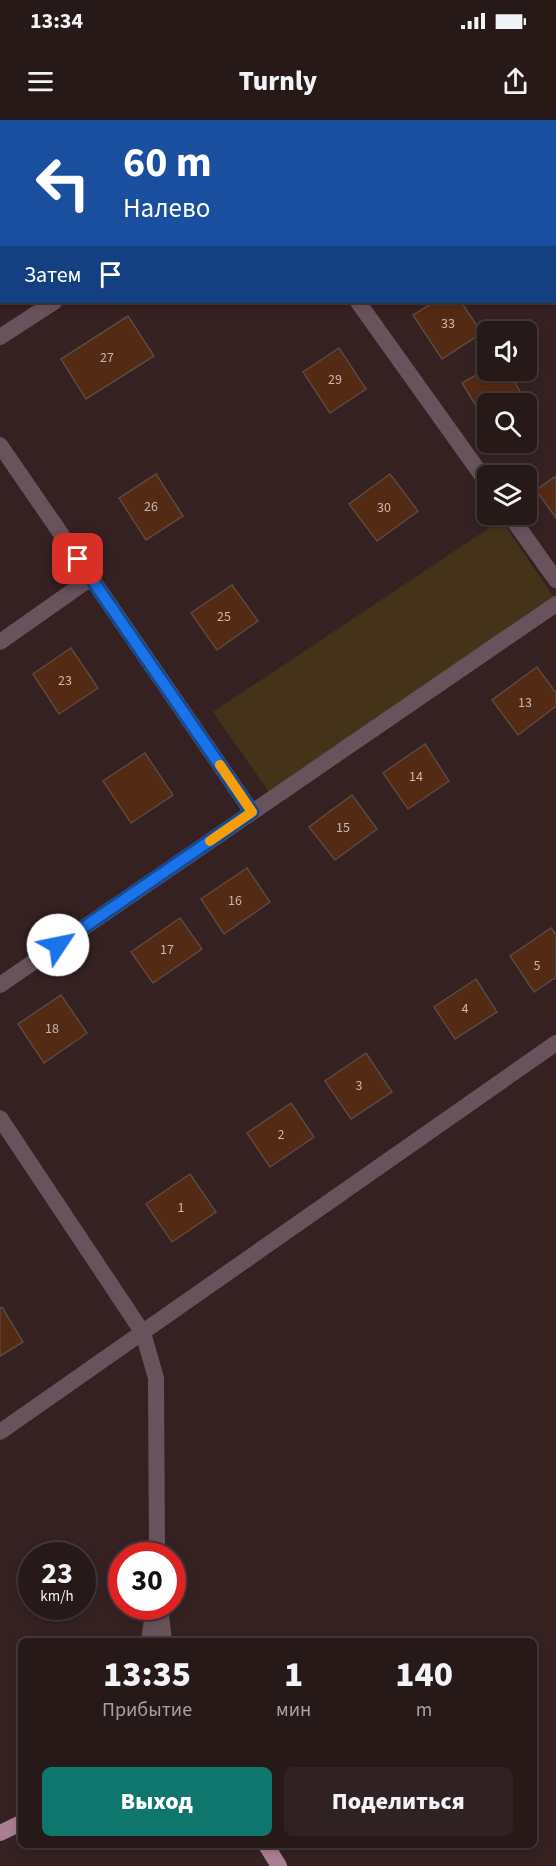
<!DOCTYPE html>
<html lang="ru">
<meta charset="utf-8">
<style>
:root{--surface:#281919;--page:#302222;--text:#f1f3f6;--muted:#a5a0a2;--line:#443838;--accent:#0f766e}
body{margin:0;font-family:"Source Sans 3",sans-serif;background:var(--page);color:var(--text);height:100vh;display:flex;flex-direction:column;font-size:22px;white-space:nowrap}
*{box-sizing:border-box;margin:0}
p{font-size:20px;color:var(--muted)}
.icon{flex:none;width:33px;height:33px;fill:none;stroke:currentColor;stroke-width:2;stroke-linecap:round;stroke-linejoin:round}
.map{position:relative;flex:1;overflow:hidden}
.side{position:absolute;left:18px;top:1518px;width:519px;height:210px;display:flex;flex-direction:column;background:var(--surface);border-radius:9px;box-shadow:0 3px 9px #0003,0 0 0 2px var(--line)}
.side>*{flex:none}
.banner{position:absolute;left:0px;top:0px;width:556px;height:183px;box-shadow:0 3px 9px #0003,0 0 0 2px var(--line);background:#1a4fa0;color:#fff;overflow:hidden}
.fabs{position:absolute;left:477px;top:201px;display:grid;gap:12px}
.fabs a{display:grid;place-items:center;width:60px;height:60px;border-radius:9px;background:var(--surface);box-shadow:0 3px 9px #0003,0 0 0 2px var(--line);font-size:30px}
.speed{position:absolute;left:18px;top:1422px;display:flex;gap:12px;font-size:30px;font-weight:700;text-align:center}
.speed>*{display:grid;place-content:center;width:78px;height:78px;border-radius:50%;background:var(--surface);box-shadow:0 3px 9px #0003,0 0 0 2px var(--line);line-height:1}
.speed small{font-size:15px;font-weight:400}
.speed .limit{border:9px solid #d22;background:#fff;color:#111}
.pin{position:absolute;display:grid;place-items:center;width:51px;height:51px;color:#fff;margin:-26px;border-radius:12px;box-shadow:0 3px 9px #0006}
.me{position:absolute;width:66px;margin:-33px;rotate:56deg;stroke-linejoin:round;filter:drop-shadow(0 0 4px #0008)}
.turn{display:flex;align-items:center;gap:21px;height:126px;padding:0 24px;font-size:27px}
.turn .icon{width:78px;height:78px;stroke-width:2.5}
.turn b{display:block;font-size:42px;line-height:51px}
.then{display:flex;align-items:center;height:57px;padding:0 24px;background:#0003;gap:12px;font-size:22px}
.eta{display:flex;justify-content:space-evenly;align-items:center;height:102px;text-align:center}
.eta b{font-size:36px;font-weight:800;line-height:42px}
.cta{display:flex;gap:12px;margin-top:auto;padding:12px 24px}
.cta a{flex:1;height:69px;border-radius:9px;background:var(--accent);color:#fff;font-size:24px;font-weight:800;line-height:69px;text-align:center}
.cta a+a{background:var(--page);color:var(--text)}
.status{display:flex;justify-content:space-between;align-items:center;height:42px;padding:0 30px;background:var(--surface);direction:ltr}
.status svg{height:16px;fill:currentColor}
header{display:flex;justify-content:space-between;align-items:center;height:78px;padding:0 24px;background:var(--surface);font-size:27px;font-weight:800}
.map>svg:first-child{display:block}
</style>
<div class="status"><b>13:34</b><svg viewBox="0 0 49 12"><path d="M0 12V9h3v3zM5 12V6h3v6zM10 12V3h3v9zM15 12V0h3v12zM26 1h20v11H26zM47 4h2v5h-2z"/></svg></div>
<header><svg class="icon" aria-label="menu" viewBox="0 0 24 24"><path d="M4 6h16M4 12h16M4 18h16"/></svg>Turnly<svg class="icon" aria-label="share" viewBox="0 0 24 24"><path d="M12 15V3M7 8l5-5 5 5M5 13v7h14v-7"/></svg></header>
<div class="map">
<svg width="556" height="1746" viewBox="0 0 556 1746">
<rect width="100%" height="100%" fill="#352121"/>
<polygon fill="#453319" points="501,400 553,476 269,672 213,592"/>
<g fill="#532a14" stroke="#5e4940" stroke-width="1.5">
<polygon points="434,182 461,182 482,213 442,239 413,195"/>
<polygon points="128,196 154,236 86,279 61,239"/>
<polygon points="339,228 366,269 330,293 303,252"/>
<polygon points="488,248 488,250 508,250 526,282 488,284 488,305 462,263"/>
<polygon points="156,354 183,396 146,420 119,378"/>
<polygon points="390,354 418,391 377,421 349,384"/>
<polygon points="556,356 556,398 536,370"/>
<polygon points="232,465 258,501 217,530 191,493"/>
<polygon points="71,528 98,568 59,594 33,554"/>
<polygon points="537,547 556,573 556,586 518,615 492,580"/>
<polygon points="425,624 449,661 408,689 383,653"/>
<polygon points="145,633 173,675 131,703 103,661"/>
<polygon points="352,675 377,709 335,740 309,707"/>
<polygon points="247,748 270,782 224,814 201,779"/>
<polygon points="180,798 202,829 153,863 131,832"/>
<polygon points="551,808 556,815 556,857 534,872 510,836"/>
<polygon points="476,859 497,892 455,919 434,887"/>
<polygon points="61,875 87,913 44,943 18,904"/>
<polygon points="366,933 392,972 351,999 325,961"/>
<polygon points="291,983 314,1017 270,1047 247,1013"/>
<polygon points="190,1054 216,1092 172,1122 146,1084"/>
<polygon points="2,1187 23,1222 0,1236 0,1188"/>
</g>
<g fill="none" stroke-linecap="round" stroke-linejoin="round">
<g stroke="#68535d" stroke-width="16">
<polyline points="331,2 334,0"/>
<polyline points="358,182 488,364"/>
<polyline points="0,217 54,182"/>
<polyline points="0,325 252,692"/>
<polyline points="509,394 556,460"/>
<polyline points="0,522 91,458"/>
<polyline points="0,865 556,484"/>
<polyline points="0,998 143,1213 156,1258 157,1436"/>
<polyline points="0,1312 556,923"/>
<polyline points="160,1486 164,1521"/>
<polyline points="149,1521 154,1486"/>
</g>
<g stroke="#a97e92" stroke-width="16">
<polyline points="0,1713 21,1703"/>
<polyline points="266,1725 279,1746"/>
</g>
</g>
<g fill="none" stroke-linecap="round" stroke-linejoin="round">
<defs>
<polyline id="route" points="58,825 252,692 78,439"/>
</defs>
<use href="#route" stroke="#114b97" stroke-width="15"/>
<use href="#route" stroke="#1a73e8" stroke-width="10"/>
<polyline stroke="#f59e0b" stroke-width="10" points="210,721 252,692 220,645"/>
</g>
<g text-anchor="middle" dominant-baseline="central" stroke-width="6" stroke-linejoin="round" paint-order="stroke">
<g font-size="14" fill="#cbb6b1">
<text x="448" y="204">33</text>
<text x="107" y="238">27</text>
<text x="335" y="260">29</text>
<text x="151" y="387">26</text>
<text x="384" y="388">30</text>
<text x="224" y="497">25</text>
<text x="65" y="561">23</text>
<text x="525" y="583">13</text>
<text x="416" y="657">14</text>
<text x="343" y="708">15</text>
<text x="235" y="781">16</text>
<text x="167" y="830">17</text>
<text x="537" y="846">5</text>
<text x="465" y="889">4</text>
<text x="52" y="909">18</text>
<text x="359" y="966">3</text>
<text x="281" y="1015">2</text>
<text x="181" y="1088">1</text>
</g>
</g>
</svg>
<div class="fabs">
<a><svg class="icon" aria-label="sound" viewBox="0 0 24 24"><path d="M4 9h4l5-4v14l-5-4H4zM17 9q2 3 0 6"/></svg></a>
<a><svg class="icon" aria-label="search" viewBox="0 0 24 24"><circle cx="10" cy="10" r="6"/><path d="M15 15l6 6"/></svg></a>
<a><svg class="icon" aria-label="layers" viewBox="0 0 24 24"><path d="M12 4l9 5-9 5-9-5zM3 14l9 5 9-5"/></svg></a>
</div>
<div class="speed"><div>23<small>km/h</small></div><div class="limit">30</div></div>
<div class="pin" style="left:78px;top:439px;background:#d93025"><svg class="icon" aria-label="arrive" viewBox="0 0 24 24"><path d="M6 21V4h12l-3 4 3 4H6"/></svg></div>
<svg class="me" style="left:58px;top:825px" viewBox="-20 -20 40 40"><circle r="19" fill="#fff"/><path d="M0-13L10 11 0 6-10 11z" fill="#1a73e8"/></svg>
<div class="banner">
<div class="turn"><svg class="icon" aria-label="left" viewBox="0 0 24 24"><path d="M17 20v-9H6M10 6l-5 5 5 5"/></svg><div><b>60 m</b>Налево</div></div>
<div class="then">Затем<svg class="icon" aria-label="arrive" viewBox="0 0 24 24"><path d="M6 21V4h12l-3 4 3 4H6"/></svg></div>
</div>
<section class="side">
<div class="eta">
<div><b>13:35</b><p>Прибытие</p></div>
<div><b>1</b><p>мин</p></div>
<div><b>140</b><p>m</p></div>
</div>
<div class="cta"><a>Выход</a><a>Поделиться</a></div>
</section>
</div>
